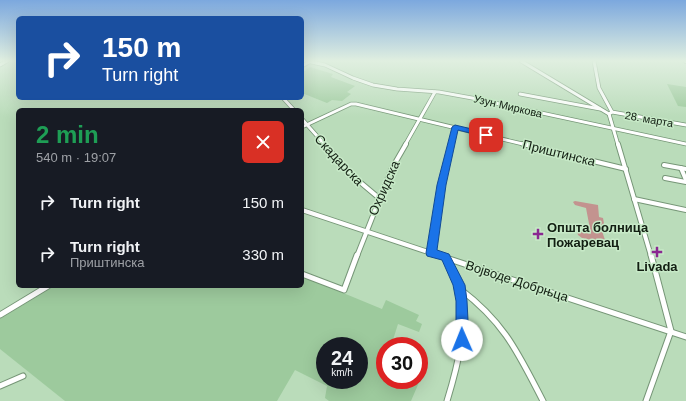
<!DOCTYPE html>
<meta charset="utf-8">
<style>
:root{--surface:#171b24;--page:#242831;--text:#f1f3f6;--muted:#9ea1a6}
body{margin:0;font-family:Helvetica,sans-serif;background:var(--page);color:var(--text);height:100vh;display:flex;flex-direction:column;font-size:15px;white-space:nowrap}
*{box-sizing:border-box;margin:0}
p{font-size:13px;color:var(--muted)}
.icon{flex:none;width:22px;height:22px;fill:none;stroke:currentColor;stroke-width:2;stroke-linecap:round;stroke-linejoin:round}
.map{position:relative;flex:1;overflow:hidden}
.side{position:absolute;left:16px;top:108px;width:288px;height:180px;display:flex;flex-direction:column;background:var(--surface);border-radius:6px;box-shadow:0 4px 16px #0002}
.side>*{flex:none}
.hud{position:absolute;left:16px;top:16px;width:288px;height:84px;border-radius:6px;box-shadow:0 4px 16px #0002;background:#1a4fa0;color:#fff;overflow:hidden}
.speed{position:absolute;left:316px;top:337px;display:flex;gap:8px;font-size:20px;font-weight:700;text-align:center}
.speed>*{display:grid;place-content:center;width:52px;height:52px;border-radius:50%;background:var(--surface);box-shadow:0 4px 16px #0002;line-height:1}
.speed small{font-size:10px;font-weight:400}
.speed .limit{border:6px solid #d22;background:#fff;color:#111}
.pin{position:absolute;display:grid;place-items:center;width:34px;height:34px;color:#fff;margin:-17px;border-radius:8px;box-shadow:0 2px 6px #0006}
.me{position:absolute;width:44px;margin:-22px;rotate:359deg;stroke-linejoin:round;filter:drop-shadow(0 0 3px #0008)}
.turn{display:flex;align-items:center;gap:14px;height:84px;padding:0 20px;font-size:18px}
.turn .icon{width:52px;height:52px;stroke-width:2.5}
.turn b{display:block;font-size:28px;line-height:34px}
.round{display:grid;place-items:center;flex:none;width:42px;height:42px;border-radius:6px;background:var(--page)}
.head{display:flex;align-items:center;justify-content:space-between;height:68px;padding:0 20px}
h1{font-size:24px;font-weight:600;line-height:30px;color:#1e9e55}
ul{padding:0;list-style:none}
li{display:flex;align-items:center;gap:12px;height:52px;padding:0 20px}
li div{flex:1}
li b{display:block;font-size:15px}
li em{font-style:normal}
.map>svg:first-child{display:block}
</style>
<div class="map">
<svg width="686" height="401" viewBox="0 0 686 401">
<rect width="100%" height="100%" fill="#badcba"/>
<g fill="#9dca9d" fill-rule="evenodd">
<polygon points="310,67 333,74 331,77 355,86 347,92 351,94 342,101 332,100 327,103 302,93 302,73"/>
<polygon points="667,84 686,87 686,107 678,106"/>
<path d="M302,276L382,309L386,300L419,315L416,321L422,324L419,332L398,324L391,346H385V380H420L411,401H329L325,398L327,386L295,370L277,401H65L0,349V319L54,286H302ZM325,346H359V380H325Z"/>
</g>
<polygon fill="#c3938f" points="575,201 598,205 599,217 603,218 605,229 601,228 606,243 582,238 578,235 577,232 579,231 591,234 586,208 575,205 573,202"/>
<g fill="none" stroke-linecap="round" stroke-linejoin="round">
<defs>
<g id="minor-far2">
<polyline points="307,61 325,65 353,78 373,85 397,89 439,92 472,98 686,144"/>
<polyline points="521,61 609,114"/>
<polyline points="594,61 599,88 612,112 609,114 618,145"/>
<polyline points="0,65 7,61"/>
<polyline points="302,66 309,62"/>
<polyline points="520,94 600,109"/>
<polyline points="283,98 294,110"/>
<polyline points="612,112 686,125"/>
<polyline points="302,119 325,145"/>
<polyline points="302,127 351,104 356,104 527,145"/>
<polyline points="405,145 435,92"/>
<polyline points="451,145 455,127"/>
</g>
<g id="minor-far1">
<polyline points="324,144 348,172 379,198"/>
<polyline points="523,144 626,169"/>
<polyline points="618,144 651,256"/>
<polyline points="664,165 686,169"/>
<polyline points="681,168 686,180"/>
<polyline points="665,178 686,182"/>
<polyline points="634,199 686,210"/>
<polyline points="302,210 440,256"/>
<polyline points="431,253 442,185 451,144"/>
<polyline points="357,256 391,170 406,144"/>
</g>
<g id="minor">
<polyline points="437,255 686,337"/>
<path d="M446,257C449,268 458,277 460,288C468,326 458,365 447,401"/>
<polyline points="302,274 344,290 357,255"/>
<path d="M460,289C505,323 518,353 543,401"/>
<polyline points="0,315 48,286"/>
<polyline points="0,386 23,376"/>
<polyline points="646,401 671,331 651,255"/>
</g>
<polygon id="major" points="684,61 686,61 686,63 685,63"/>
</defs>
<use href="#minor-far2" stroke="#769677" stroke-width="4.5"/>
<use href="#minor-far1" stroke="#769677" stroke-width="6"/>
<use href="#minor" stroke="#769677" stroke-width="7"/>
<use href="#major" stroke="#769677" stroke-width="2"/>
<use href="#minor-far2" stroke="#fff" stroke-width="3"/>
<use href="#minor-far1" stroke="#fff" stroke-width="4"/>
<use href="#minor" stroke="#fff" stroke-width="5"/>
<use href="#major" fill="#fff" fill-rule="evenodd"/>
</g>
<linearGradient id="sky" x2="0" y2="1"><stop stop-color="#7ca8de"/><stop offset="0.52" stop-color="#e0efe0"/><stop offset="1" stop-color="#e0efe0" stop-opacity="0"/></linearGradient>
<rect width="686" height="117" fill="url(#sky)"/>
<polygon fill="#1a73e8" stroke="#114b97" points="455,125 489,133 490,135 486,137 458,130 446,185 437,250 449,254 465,285 467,301 469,340 467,344 462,346 458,344 456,340 456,301 453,285 442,260 427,256 426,253 437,185 452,127"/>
<g fill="#8a2891" stroke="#c7e9c7" stroke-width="1.5">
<path d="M536 228h4v4h4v4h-4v4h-4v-4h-4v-4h4z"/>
<path d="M655 246h4v4h4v4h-4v4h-4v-4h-4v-4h4z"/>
</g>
<g text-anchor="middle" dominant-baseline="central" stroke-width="3" stroke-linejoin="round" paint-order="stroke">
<g font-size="11" fill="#121e12" stroke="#c7e9c7">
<text transform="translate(508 106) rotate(13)">Узун Миркова</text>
<text transform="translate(649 119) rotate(10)">28. марта</text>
</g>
<g font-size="13" fill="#121e12" stroke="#c7e9c7">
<text transform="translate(559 153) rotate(14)">Приштинска</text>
<text transform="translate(339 160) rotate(47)">Скадарска</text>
<text transform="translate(384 188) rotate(-66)">Охридска</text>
<text transform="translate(517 281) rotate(18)">Војводе Добрњца</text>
</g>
<g font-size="13" font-weight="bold" fill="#121e12" stroke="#c7e9c7" text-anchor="start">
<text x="547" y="227">Општа болница<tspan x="547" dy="15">Пожаревац</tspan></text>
<text x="657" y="266" text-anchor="middle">Livada</text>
</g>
</g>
</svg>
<div class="speed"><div>24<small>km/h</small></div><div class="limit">30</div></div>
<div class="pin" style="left:486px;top:135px;background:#d93025"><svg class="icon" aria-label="arrive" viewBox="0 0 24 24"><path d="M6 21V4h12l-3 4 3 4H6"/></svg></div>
<svg class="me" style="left:462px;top:340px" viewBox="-20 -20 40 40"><circle r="19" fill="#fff"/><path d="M0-13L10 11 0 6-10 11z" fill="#1a73e8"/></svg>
<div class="hud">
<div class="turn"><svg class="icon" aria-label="right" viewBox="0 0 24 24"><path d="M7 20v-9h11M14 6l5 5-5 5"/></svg><div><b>150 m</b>Turn right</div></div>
</div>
<section class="side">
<div class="head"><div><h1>2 min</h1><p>540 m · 19:07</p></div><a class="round" style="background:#d93025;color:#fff"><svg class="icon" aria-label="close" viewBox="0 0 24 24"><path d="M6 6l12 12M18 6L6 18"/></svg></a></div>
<ul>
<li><svg class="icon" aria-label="right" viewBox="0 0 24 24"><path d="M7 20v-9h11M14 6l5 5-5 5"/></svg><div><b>Turn right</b></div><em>150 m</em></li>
<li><svg class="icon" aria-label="right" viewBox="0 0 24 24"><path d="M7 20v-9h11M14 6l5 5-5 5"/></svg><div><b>Turn right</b><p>Приштинска</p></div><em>330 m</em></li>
</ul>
</section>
</div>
